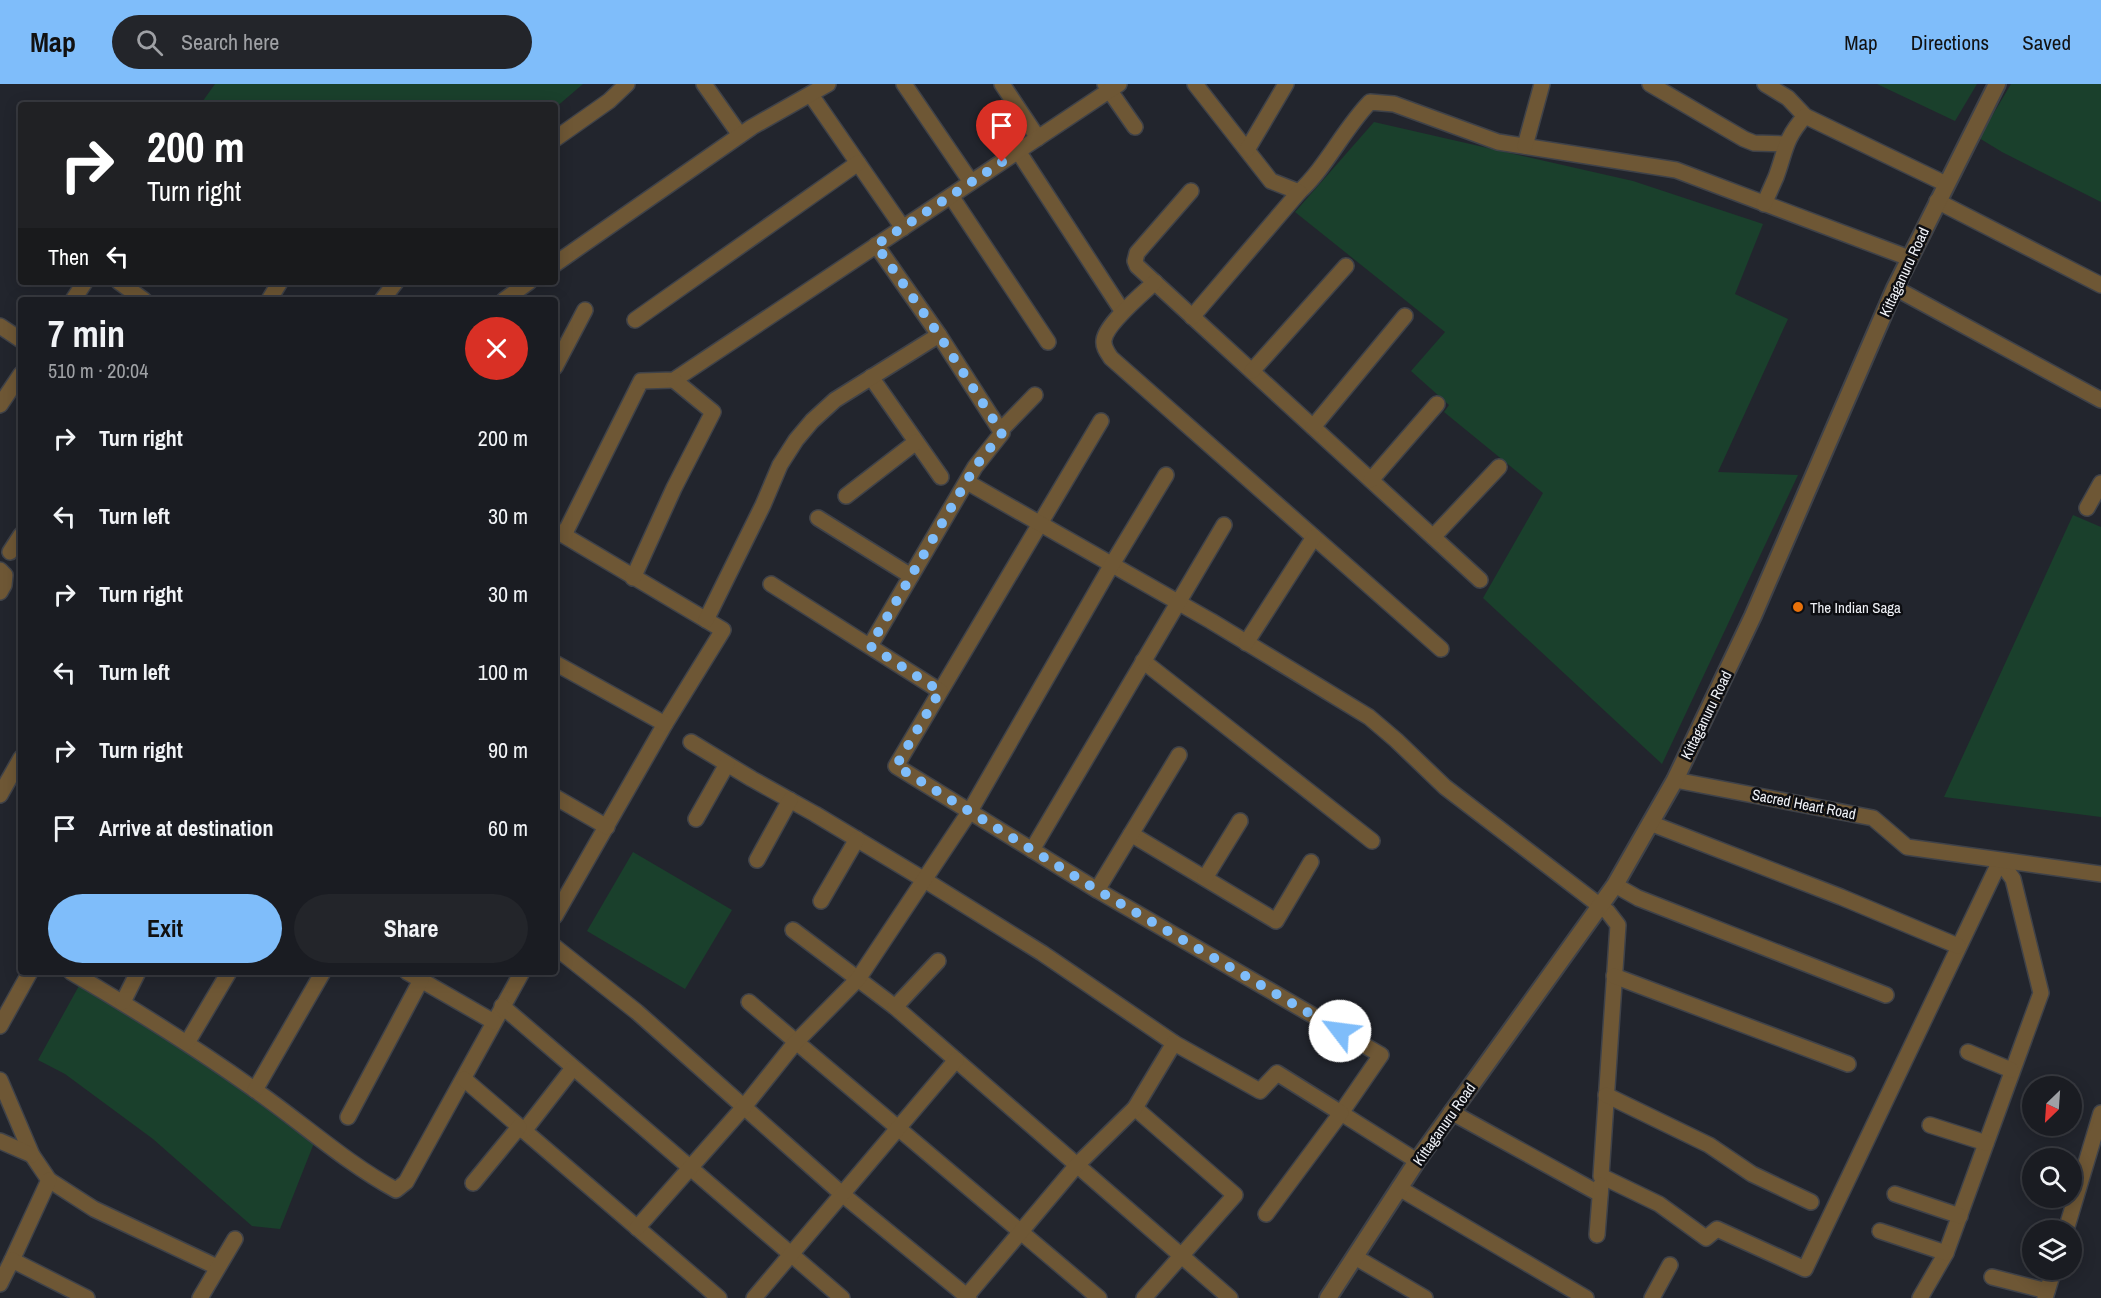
<!DOCTYPE html>
<meta charset="utf-8">
<style>
:root{--surface:#1a1c22;--page:#23252a;--text:#f1f3f6;--muted:#9fa1a5;--line:#383a40;--accent:#7fbdfa}
body{margin:0;font-family:"Archivo Narrow",sans-serif;background:var(--page);color:var(--text);height:100vh;display:flex;flex-direction:column;font-size:22px;white-space:nowrap}
*{box-sizing:border-box;margin:0}
p{font-size:20px;color:var(--muted)}
.icon{flex:none;width:33px;height:33px;fill:none;stroke:currentColor;stroke-width:2;stroke-linecap:round;stroke-linejoin:round}
.map{position:relative;flex:1;overflow:hidden}
.drawer{position:absolute;left:18px;top:213px;width:540px;height:678px;display:flex;flex-direction:column;background:var(--surface);border-radius:6px;box-shadow:0 3px 15px #0003,0 0 0 2px var(--line)}
.drawer>*{flex:none}
.top-card{position:absolute;left:18px;top:18px;width:540px;height:183px;border-radius:6px;box-shadow:0 3px 15px #0003,0 0 0 2px var(--line);background:#202124;color:#fff;overflow:hidden}
.needle{width:39px;rotate:205deg}
.buttons{position:absolute;left:2022px;top:992px;display:grid;gap:12px}
.buttons a{display:grid;place-items:center;width:60px;height:60px;border-radius:50%;background:var(--surface);box-shadow:0 3px 15px #0003,0 0 0 2px var(--line);font-size:30px}
.pin{position:absolute;display:grid;place-items:center;width:51px;height:51px;color:#fff;margin:-62px -26px;border-radius:50% 50% 50% 0;rotate:-45deg;box-shadow:0 0 6px #0007}
.pin .icon{rotate:45deg}
.me{position:absolute;width:66px;margin:-33px;rotate:300deg;stroke-linejoin:round;filter:drop-shadow(0 0 4px #0008)}
.turn{display:flex;align-items:center;gap:21px;height:126px;padding:0 30px;font-size:27px}
.turn .icon{width:78px;height:78px;stroke-width:2.5}
.turn b{display:block;font-size:42px;line-height:51px}
.then{display:flex;align-items:center;height:57px;padding:0 30px;background:#0003;gap:12px;font-size:22px}
.round{display:grid;place-items:center;flex:none;width:63px;height:63px;border-radius:32px;background:var(--page)}
.head{display:flex;align-items:center;justify-content:space-between;height:102px;padding:0 30px}
h1{font-size:36px;font-weight:700;line-height:45px}
.action{display:flex;gap:12px;margin-top:auto;padding:12px 30px}
.action a{flex:1;height:69px;border-radius:36px;background:var(--accent);color:#111;font-size:24px;font-weight:700;line-height:69px;text-align:center}
.action a+a{background:var(--page);color:var(--text)}
ul{padding:0;list-style:none}
li{display:flex;align-items:center;gap:18px;height:78px;padding:0 30px}
li div{flex:1}
li b{display:block;font-size:22px}
li em{font-style:normal}
header{display:flex;align-items:center;gap:36px;box-sizing:border-box;height:84px;padding:0 30px;background:var(--accent);color:#111}
header strong{font-size:28px}
nav{display:flex;gap:33px;margin-inline-start:auto;font-size:21px}
.search{width:420px;height:54px;background:var(--page);display:flex;align-items:center;gap:15px;box-sizing:border-box;padding:0 21px;border-radius:33px;color:var(--muted);font-size:22px}
.map>svg:first-child{display:block}
</style>
<header>
<strong>Map</strong>
<div class="search"><svg class="icon" aria-label="search" viewBox="0 0 24 24"><circle cx="10" cy="10" r="6"/><path d="M15 15l6 6"/></svg>Search here</div>
<nav><a>Map</a><a>Directions</a><a>Saved</a></nav>
</header>
<div class="map">
<svg width="2101" height="1214" viewBox="0 0 2101 1214">
<rect width="100%" height="100%" fill="#22252d"/>
<g fill="#1a402c">
<polygon points="215,0 583,0 555,24 555,21 200,21"/>
<polygon points="1877,0 1977,0 1955,37"/>
<polygon points="2011,0 2101,0 2101,118 2002,68 1979,54"/>
<polygon points="1374,38 1633,97 1763,140 1735,210 1788,235 1718,388 1798,391 1662,680 1483,514 1543,409 1444,328 1449,321 1411,287 1445,248 1295,128"/>
<polygon points="2073,431 2101,443 2101,733 1944,713"/>
<polygon points="633,768 732,826 685,905 587,847"/>
<polygon points="80,900 168,952 314,1059 280,1145 252,1142 153,1055 65,990 38,976"/>
</g>
<g fill="none" stroke-linecap="round" stroke-linejoin="round">
<defs>
<g id="minor">
<polyline points="704,0 740,51"/>
<polyline points="904,0 971,98"/>
<polyline points="1002,0 1038,54"/>
<polyline points="1105,0 1135,43"/>
<path d="M1195,0L1271,97L1299,108C1327,82 1343,46 1370,18L1394,20L1498,58L1676,86L1909,174"/>
<polyline points="1650,0 1744,55 1754,59 1785,60"/>
<polyline points="1765,0 1788,14 1805,32 1946,100"/>
<polyline points="811,11 903,144"/>
<polyline points="555,55 609,17 627,0"/>
<polyline points="1525,62 1542,0"/>
<polyline points="1247,66 1286,0"/>
<polyline points="1018,67 1123,228"/>
<polyline points="1191,107 1137,169 1135,177 1137,182 1480,496"/>
<polyline points="951,112 1048,258"/>
<polyline points="1937,117 2101,201"/>
<path d="M1764,120C1768,111 1772,102 1776,93C1786,66 1784,56 1805,32"/>
<polyline points="555,180 752,43 828,0"/>
<polyline points="119,198 144,216"/>
<path d="M1155,198C1142,210 1106,240 1104,256C1103,263 1107,268 1111,274L1441,565"/>
<polyline points="1895,204 2101,316"/>
<polyline points="73,216 85,198"/>
<polyline points="269,216 280,198"/>
<polyline points="382,216 396,198"/>
<polyline points="504,216 529,198"/>
<polyline points="1192,233 1299,108"/>
<polyline points="635,236 858,79"/>
<polyline points="0,242 21,256"/>
<polyline points="555,283 585,226"/>
<polyline points="1252,287 1346,182"/>
<polyline points="871,293 941,393"/>
<polyline points="0,321 21,290"/>
<polyline points="1101,337 896,682 1097,806 1381,971 1341,1029 1417,1077"/>
<polyline points="1313,343 1405,232"/>
<polyline points="1001,346 1035,311"/>
<polyline points="1371,396 1437,320"/>
<polyline points="967,398 1211,537 1369,633 1396,656 1445,703 1608,828 1618,841 1601,1092 1659,1120 1706,1154 1717,1145 1805,1185 2000,777 2013,795 2041,909 1946,1169 1920,1214"/>
<polyline points="846,412 916,358"/>
<polyline points="2087,424 2101,399"/>
<polyline points="818,434 911,492"/>
<polyline points="555,446 723,546 665,640 555,832"/>
<polyline points="564,451 641,297 674,296 1119,0"/>
<polyline points="1433,453 1499,383"/>
<polyline points="10,468 21,451"/>
<polyline points="0,486 5,491 4,501 0,508"/>
<polyline points="633,494 674,404 713,328 674,296"/>
<polyline points="771,500 940,607"/>
<polyline points="706,536 763,421 780,381 796,356 812,337 835,316 939,251 876,161"/>
<polyline points="1246,559 1314,453"/>
<polyline points="870,562 975,383 1002,349 939,251"/>
<polyline points="1143,577 1372,757"/>
<polyline points="555,579 665,640"/>
<polyline points="691,658 752,695 815,730 923,795 1042,869 1174,959"/>
<polyline points="1675,696 1873,734 1907,763 2101,790"/>
<polyline points="0,711 21,674"/>
<polyline points="555,713 607,743"/>
<polyline points="696,735 727,680"/>
<polyline points="1650,739 1841,813 1958,862"/>
<polyline points="1131,750 1276,837 1311,778"/>
<polyline points="1032,766 1224,441"/>
<polyline points="757,776 790,716"/>
<polyline points="1205,794 1240,737"/>
<polyline points="1615,801 1638,814 1886,911"/>
<polyline points="1097,806 1179,671"/>
<polyline points="821,817 857,755"/>
<polyline points="793,846 895,923 1230,1214"/>
<polyline points="555,863 637,928 842,1110 969,1214"/>
<path d="M71,888C134,925 195,963 255,1006C301,1038 346,1079 396,1106L406,1098L522,888"/>
<polyline points="407,888 494,938"/>
<polyline points="1614,892 1848,980"/>
<polyline points="123,918 138,888"/>
<polyline points="749,918 1099,1214"/>
<polyline points="502,922 842,1214"/>
<polyline points="895,923 938,877"/>
<polyline points="0,942 30,888"/>
<polyline points="187,959 229,888"/>
<polyline points="1968,968 2011,986"/>
<polyline points="464,995 719,1214"/>
<polyline points="0,996 32,1071 49,1096 94,1125 217,1183"/>
<polyline points="255,1006 323,888"/>
<polyline points="1606,1011 1709,1061 1752,1090 1811,1118"/>
<polyline points="1135,1024 1235,1111 1144,1214"/>
<polyline points="1451,1028 1600,1110"/>
<polyline points="348,1033 421,896"/>
<polyline points="1930,1041 1986,1059"/>
<polyline points="524,1047 573,984"/>
<polyline points="0,1057 32,1071"/>
<polyline points="473,1099 519,1043"/>
<polyline points="1399,1104 1586,1214"/>
<polyline points="1895,1110 1960,1132"/>
<polyline points="637,1144 743,1024 795,959 858,895 970,727 1111,482 1166,391"/>
<polyline points="2066,1146 2101,1029"/>
<polyline points="1880,1147 1946,1169"/>
<polyline points="1597,1151 1601,1101"/>
<polyline points="1355,1173 1425,1214"/>
<polyline points="12,1176 49,1096"/>
<polyline points="1992,1193 2047,1207"/>
<polyline points="0,1200 12,1176 87,1214"/>
<polyline points="200,1214 235,1155"/>
<polyline points="754,1214 956,976"/>
<polyline points="965,1214 1077,1081 1135,1024 1174,959 1260,1007 1277,989 1341,1029 1266,1130"/>
<polyline points="1652,1214 1670,1181"/>
<polyline points="2045,1214 2054,1185"/>
</g>
<polyline id="tertiary" points="1328,1214 1417,1077 1615,801 1675,696 1753,532 1895,204 1997,0"/>
</defs>
<use href="#minor" stroke="#3f4249" stroke-width="18"/>
<use href="#tertiary" stroke="#3f4249" stroke-width="20"/>
<use href="#minor" stroke="#6e5735" stroke-width="15"/>
<use href="#tertiary" stroke="#6e5735" stroke-width="16"/>
</g>
<g fill="none" stroke-linecap="round" stroke-linejoin="round">
<polyline stroke="#7fbdfa" stroke-width="10" stroke-dasharray="0 18" points="1002,78 876,161 939,251 1002,349 975,383 870,562 940,607 896,682 1097,806 1340,947"/>
</g>
<circle fill="#e8710a" stroke="#0d0e12" stroke-width="2" cx="1798" cy="523" r="6"/>
<g text-anchor="middle" dominant-baseline="central" stroke-width="5" stroke-linejoin="round" paint-order="stroke">
<g font-size="15" fill="#eff1f6" stroke="#0d0e12">
<text transform="translate(1904 188) rotate(-65)">Kittaganuru Road</text>
<text transform="translate(1706 631) rotate(-64)">Kittaganuru Road</text>
<text transform="translate(1804 720) rotate(11)">Sacred Heart Road</text>
<text transform="translate(1444 1040) rotate(-55)">Kittaganuru Road</text>
</g>
<g font-size="15" fill="#eff1f6" stroke="#0d0e12" text-anchor="start">
<text x="1810" y="523">The Indian Saga</text>
</g>
</g>
</svg>
<div class="buttons">
<a><svg class="needle" viewBox="-14 -14 28 28"><path d="M0-13l5 13h-10z" fill="#e53935"/><path d="M0 13l5-13h-10z" fill="#9fa1a5"/></svg></a>
<a><svg class="icon" aria-label="search" viewBox="0 0 24 24"><circle cx="10" cy="10" r="6"/><path d="M15 15l6 6"/></svg></a>
<a><svg class="icon" aria-label="layers" viewBox="0 0 24 24"><path d="M12 4l9 5-9 5-9-5zM3 14l9 5 9-5"/></svg></a>
</div>
<div class="pin" style="left:1002px;top:78px;background:#d93025"><svg class="icon" aria-label="arrive" viewBox="0 0 24 24"><path d="M6 21V4h12l-3 4 3 4H6"/></svg></div>
<svg class="me" style="left:1340px;top:947px" viewBox="-20 -20 40 40"><circle r="19" fill="#fff"/><path d="M0-13L10 11 0 6-10 11z" fill="#7fbdfa"/></svg>
<div class="top-card">
<div class="turn"><svg class="icon" aria-label="right" viewBox="0 0 24 24"><path d="M7 20v-9h11M14 6l5 5-5 5"/></svg><div><b>200 m</b>Turn right</div></div>
<div class="then">Then<svg class="icon" aria-label="left" viewBox="0 0 24 24"><path d="M17 20v-9H6M10 6l-5 5 5 5"/></svg></div>
</div>
<section class="drawer">
<div class="head"><div><h1>7 min</h1><p>510 m · 20:04</p></div><a class="round" style="background:#d93025;color:#fff"><svg class="icon" aria-label="close" viewBox="0 0 24 24"><path d="M6 6l12 12M18 6L6 18"/></svg></a></div>
<ul>
<li><svg class="icon" aria-label="right" viewBox="0 0 24 24"><path d="M7 20v-9h11M14 6l5 5-5 5"/></svg><div><b>Turn right</b></div><em>200 m</em></li>
<li><svg class="icon" aria-label="left" viewBox="0 0 24 24"><path d="M17 20v-9H6M10 6l-5 5 5 5"/></svg><div><b>Turn left</b></div><em>30 m</em></li>
<li><svg class="icon" aria-label="right" viewBox="0 0 24 24"><path d="M7 20v-9h11M14 6l5 5-5 5"/></svg><div><b>Turn right</b></div><em>30 m</em></li>
<li><svg class="icon" aria-label="left" viewBox="0 0 24 24"><path d="M17 20v-9H6M10 6l-5 5 5 5"/></svg><div><b>Turn left</b></div><em>100 m</em></li>
<li><svg class="icon" aria-label="right" viewBox="0 0 24 24"><path d="M7 20v-9h11M14 6l5 5-5 5"/></svg><div><b>Turn right</b></div><em>90 m</em></li>
<li><svg class="icon" aria-label="arrive" viewBox="0 0 24 24"><path d="M6 21V4h12l-3 4 3 4H6"/></svg><div><b>Arrive at destination</b></div><em>60 m</em></li>
</ul>
<div class="action"><a>Exit</a><a>Share</a></div>
</section>
</div>
